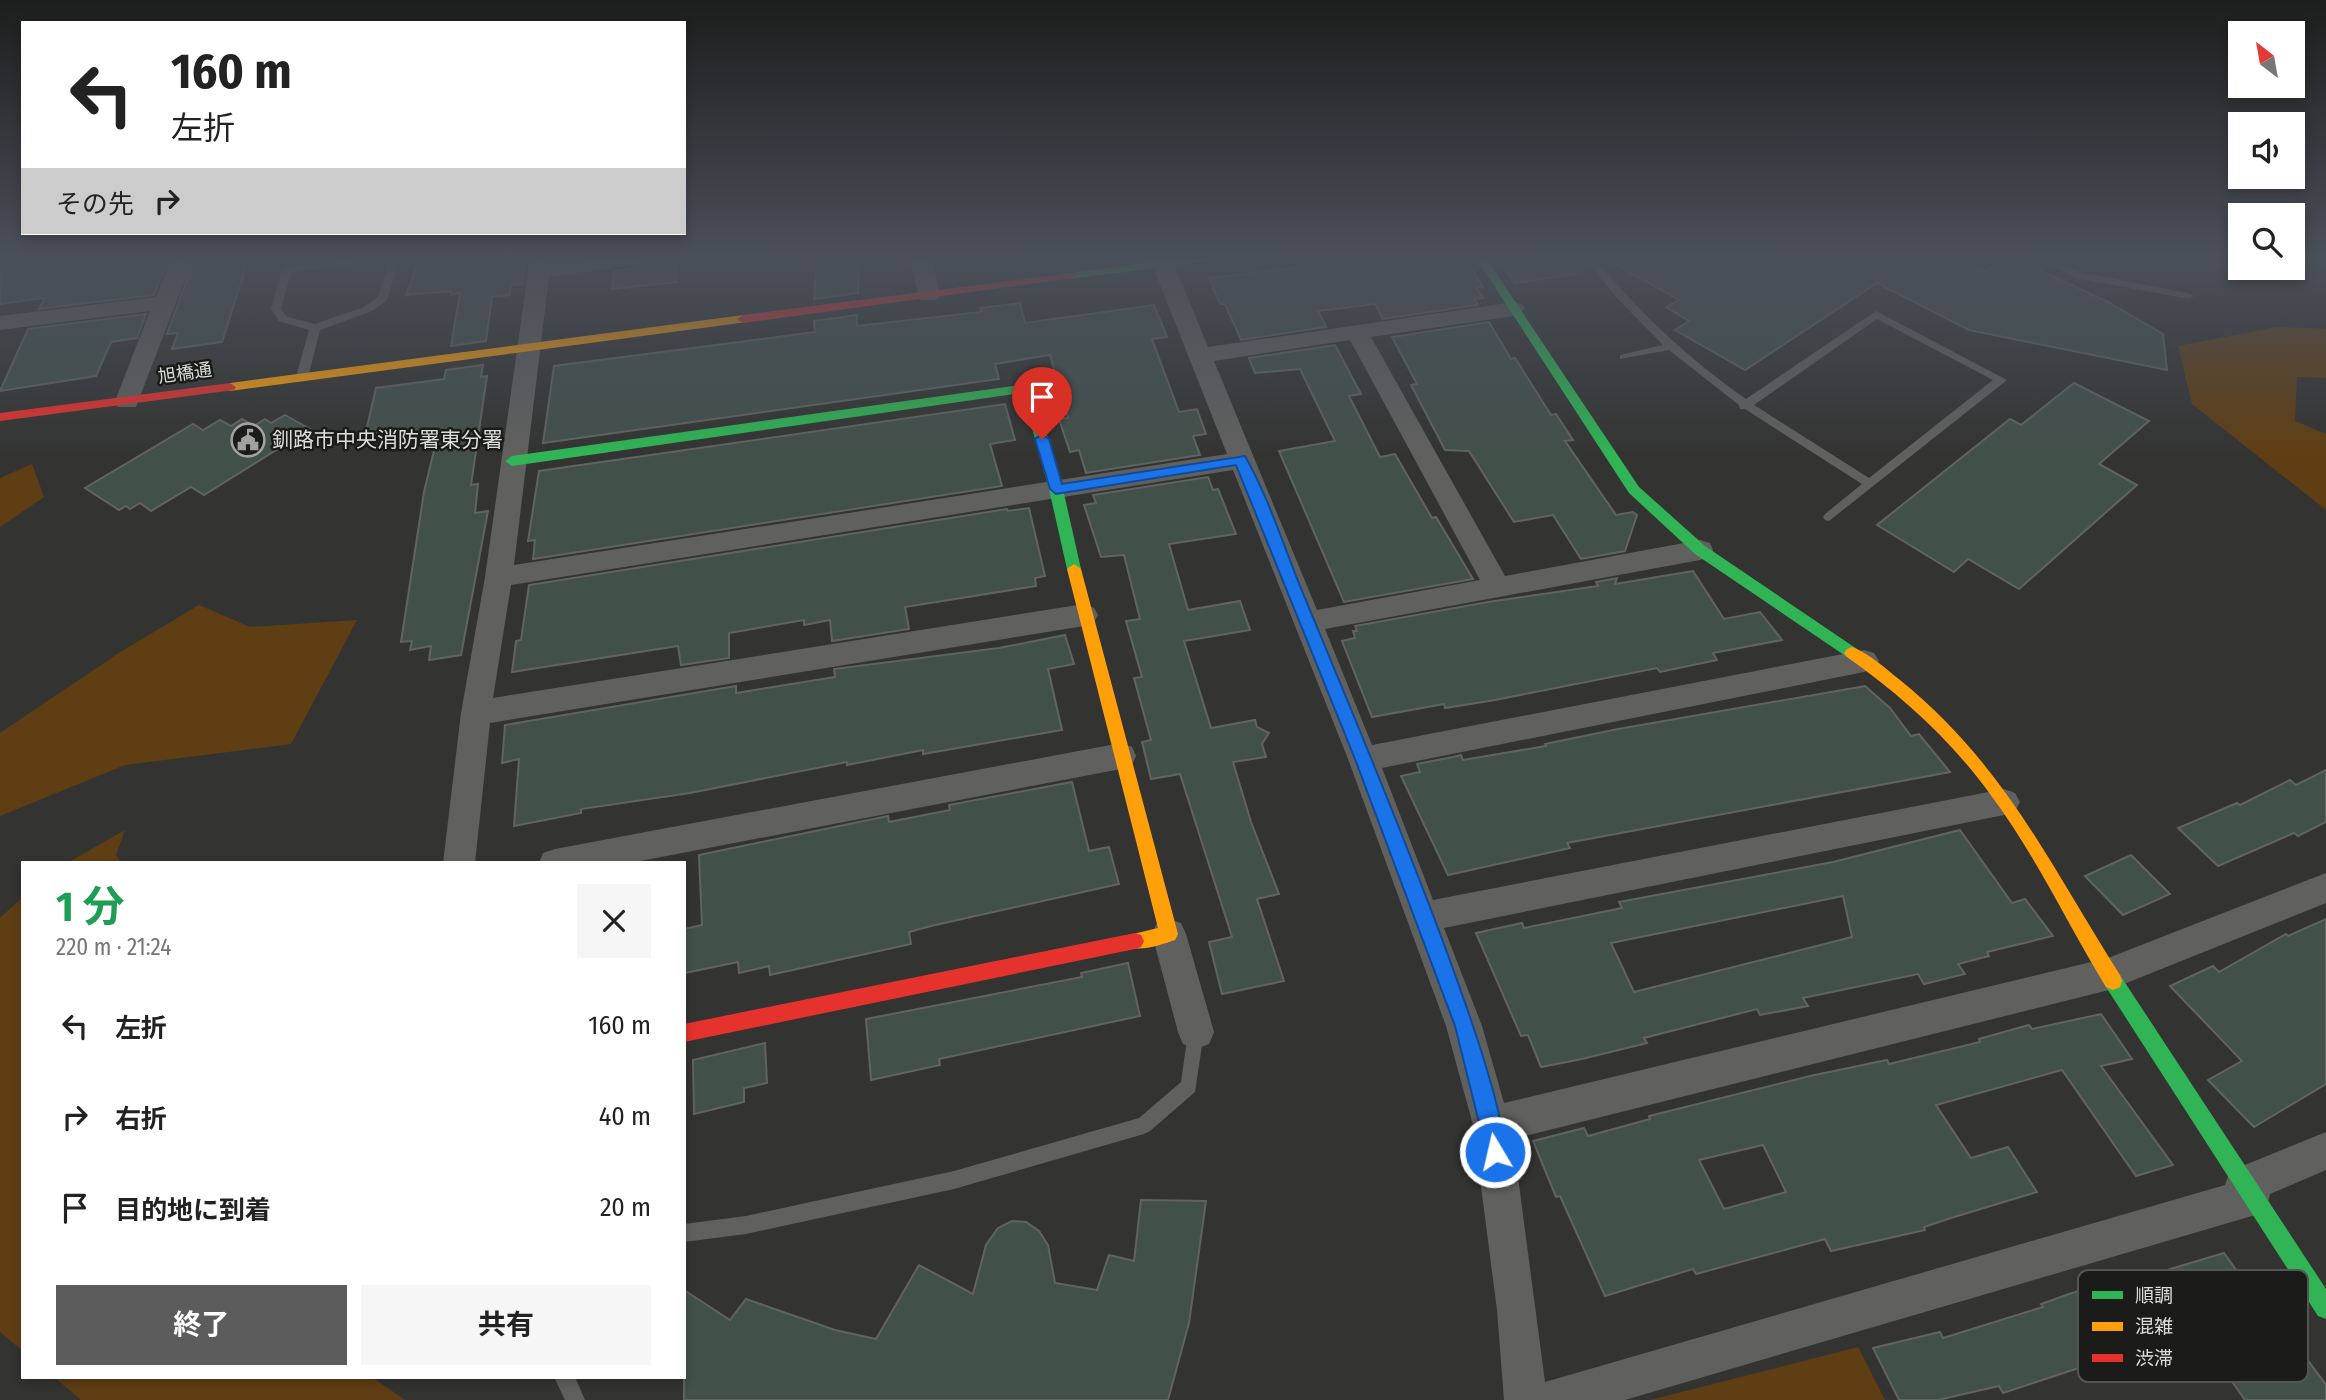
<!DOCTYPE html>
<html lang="ja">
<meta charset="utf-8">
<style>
:root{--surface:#fff;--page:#f6f6f6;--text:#222;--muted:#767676;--accent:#5b5c5b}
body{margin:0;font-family:"Fira Sans Condensed","Noto Sans JP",sans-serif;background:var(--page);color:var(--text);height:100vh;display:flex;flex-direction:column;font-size:26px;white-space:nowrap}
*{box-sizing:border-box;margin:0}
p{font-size:23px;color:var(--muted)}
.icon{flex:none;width:38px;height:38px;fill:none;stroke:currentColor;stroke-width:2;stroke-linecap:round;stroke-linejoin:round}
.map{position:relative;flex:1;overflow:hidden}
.drawer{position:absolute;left:21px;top:861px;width:665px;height:518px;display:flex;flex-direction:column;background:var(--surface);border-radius:0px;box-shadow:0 4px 10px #0003}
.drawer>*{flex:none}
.top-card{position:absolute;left:21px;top:21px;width:665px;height:214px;border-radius:0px;box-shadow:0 4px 10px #0003;background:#fff;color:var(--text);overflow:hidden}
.needle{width:46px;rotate:329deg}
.controls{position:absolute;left:2228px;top:21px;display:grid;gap:14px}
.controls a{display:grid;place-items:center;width:77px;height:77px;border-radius:0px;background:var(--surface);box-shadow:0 4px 10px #0003;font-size:35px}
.pin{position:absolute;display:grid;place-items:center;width:60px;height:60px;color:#fff;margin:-72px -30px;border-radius:50% 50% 50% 0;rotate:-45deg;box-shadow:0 0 7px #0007}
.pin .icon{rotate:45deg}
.me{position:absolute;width:77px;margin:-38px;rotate:351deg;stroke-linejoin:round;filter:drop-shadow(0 0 5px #0008)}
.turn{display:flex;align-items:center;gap:24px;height:147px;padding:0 35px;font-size:32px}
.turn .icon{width:91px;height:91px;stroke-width:2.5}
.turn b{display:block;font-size:49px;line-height:60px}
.then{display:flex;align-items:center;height:66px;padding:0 35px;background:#0003;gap:14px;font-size:26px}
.round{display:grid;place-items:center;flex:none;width:74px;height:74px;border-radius:0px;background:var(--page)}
.summary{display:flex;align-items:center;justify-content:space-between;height:119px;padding:0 35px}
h1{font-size:42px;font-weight:700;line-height:52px;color:#1e9e55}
.button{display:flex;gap:14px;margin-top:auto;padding:14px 35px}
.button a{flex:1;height:80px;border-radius:0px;background:var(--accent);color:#fff;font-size:28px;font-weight:700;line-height:80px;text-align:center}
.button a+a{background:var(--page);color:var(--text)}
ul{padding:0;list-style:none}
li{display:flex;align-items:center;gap:21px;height:91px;padding:0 35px}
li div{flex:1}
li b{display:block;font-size:26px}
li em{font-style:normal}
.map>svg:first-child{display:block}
</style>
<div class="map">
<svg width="2326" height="1400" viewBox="0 0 2326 1400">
<rect width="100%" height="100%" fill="#333432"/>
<g fill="#5f3e14">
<polygon points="2277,327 2326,329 2326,378 2297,377 2295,421 2326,434 2326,510 2192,404 2178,346"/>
<polygon points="32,464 44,497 0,527 0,478"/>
<polygon points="199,605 250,627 357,620 291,744 125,765 0,816 0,733 122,651"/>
<polygon points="125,830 116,855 121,863 67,863"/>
<polygon points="23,897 23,1351 0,1332 0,918"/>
<polygon points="1858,1347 1885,1400 1650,1400"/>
<polygon points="54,1377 372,1377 405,1400 81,1400"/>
</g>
<g fill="#42504a" stroke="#616362" stroke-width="2" fill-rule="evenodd">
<polygon points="0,258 168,258 154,295 39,309 45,298 0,304"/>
<polygon points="195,258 249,258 222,342 172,349 178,333 167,334"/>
<polygon points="420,258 526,258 522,284 511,285 510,295 492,297 486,341 451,346 460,293 451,295 451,291 406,295"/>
<polygon points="657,258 675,258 677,282 612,289 614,271 644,267"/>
<polygon points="859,258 858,293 814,299 817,261"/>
<polygon points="1377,258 1464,258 1483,287 1476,288 1483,298 1475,299 1478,305 1383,319 1375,304 1318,311 1326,327 1241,340 1225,304 1220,304 1209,278"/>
<polygon points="1498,258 1574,258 1576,274 1515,283"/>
<polygon points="1604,258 1953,258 1983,272 2004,258 2015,258 2108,302 2163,334 2167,370 1969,330 1877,283 1745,370 1675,330 1689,321 1666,307 1679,300"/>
<polygon points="1020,303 1025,323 1154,305 1167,337 1152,339 1179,412 1197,409 1206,434 1193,436 1200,455 1086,473 1079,450 1070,452 1059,419 1068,418 1050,355 995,364 999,379 543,443 554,366 815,332 814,321 857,315 857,326 981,312 980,308"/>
<polygon points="146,314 137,338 111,342 96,376 0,391 28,329"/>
<polygon points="1489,322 1511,359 1515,358 1551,415 1556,414 1573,440 1565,441 1616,515 1633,512 1637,515 1625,551 1581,559 1553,515 1514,522 1469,451 1445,450 1411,385 1417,384 1392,337"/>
<polygon points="1335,345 1361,394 1349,396 1380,457 1395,454 1432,518 1436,517 1473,579 1344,602 1279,451 1335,441 1300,369 1255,373 1249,358"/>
<polygon points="483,365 481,377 487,376 471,485 478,484 475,513 488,511 461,655 429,660 431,646 410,650 412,641 401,642 424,492 439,430 364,440 376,388 444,379 446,370"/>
<polygon points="2074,383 2149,421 2099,464 2137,485 2019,589 1968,559 1954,572 1877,525 2010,419 2021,425"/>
<polygon points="1005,404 1015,440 990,444 1002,486 533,559 535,540 528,541 539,471"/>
<polygon points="285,415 310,429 204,495 191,487 151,511 140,503 130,509 126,506 119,510 85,488 193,424 203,430 220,420 231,426 242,419 254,426 265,419 271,423"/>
<polygon points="1208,477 1213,490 1218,489 1236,534 1169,544 1188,610 1240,601 1250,630 1184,641 1211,728 1255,720 1257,727 1269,733 1262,744 1266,757 1233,762 1251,822 1279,894 1257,899 1284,981 1222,994 1209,942 1232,937 1180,774 1151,779 1142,742 1151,740 1134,678 1142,677 1126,621 1140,619 1124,555 1101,557 1084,505 1096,503 1093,495"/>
<polygon points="1029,508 1045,576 1035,578 1036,586 905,607 909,629 832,641 830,620 804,625 804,620 729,633 729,658 681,665 678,646 512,672 516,641 521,640 529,585 1007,509 1008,511"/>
<polygon points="1693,571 1724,619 1760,612 1782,640 1713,653 1717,660 1660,672 1657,668 1495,700 1445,708 1444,704 1372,717 1342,641 1355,638 1353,631 1357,631 1355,626 1488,602 1598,586 1596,582 1617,578 1615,584"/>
<polygon points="1065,635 1074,664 1048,669 1062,730 923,754 923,750 847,765 847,762 690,793 581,809 581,813 514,826 519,759 502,763 505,725 730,687 736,686 736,693 835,677 834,669 999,648"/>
<polygon points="1865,686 1890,708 1911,736 1919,734 1950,772 1567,843 1570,848 1448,875 1401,776 1420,772 1417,764 1453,757 1461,755 1463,760 1546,746 1545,744 1618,729"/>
<polygon points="2326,770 2326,822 2298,836 2294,833 2218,866 2178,828 2237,803 2240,805 2290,780 2296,785"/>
<polygon points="1072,782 1089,851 1109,847 1119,884 931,926 909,932 911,944 770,975 769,966 739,973 738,962 685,973 684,929 702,925 699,855 888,816 889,822 950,810 949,805"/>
<path d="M1960,830L2012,903L2025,899L2053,936L1987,952L1989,956L1958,964L1965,974L1924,984L1918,974L1803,998L1808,1006L1760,1015L1757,1009L1644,1038L1647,1043L1582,1059L1541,1067L1528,1035L1521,1036L1476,933L1522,923L1524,928L1622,908L1619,902L1833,862ZM1843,896L1852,937L1634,992L1611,943Z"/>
<polygon points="2131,855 2170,894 2123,915 2085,876"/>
<polygon points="2326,919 2326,1084 2254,1127 2208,1080 2242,1061 2170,986 2213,966 2219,972 2286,934 2288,936"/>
<polygon points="1128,963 1140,1016 939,1059 940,1065 871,1080 866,1019 1082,977 1081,973"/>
<path d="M2101,1014L2132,1059L2101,1066L2173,1165L2136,1176L2062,1070L1936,1105L1971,1158L2008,1147L2037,1192L1951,1218L1924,1227L1925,1230L1831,1251L1825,1239L1696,1274L1693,1269L1605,1296L1560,1196L1556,1197L1533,1141L1584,1128L1588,1136L1650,1119L1649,1116L1810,1076L1887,1060L1889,1064L1980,1042L1979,1039L2029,1025L2032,1029ZM1763,1145L1786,1192L1724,1209L1699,1160Z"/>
<polygon points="765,1043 767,1083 744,1088 744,1102 694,1114 693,1060"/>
<polygon points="1141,1200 1206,1201 1189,1323 1168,1400 684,1400 684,1290 730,1320 746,1299 835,1330 876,1339 919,1265 973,1294 986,1245 998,1228 1012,1221 1026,1222 1039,1231 1048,1245 1055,1283 1097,1290 1109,1255 1134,1261"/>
<polygon points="2224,1253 2268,1314 2163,1348 2167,1354 2119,1368 2112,1357 2003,1393 1999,1386 1938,1400 1899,1400 1873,1348 1940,1332 1943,1338 2043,1307 2041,1304 2072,1293 2118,1280 2120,1284"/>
<polygon points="2307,1353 2307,1359 2326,1385 2326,1400 2245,1400 2231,1380"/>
</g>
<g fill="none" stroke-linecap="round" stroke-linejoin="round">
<g fill="#60615f" fill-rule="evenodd">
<polygon points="353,258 379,258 374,261 291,272 281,309 287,317 315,324 364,307 378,297 390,258 400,258 387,300 372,311 320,330 308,377 302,381 298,380 296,377 309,330 279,321 271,309 282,269 287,266"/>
<path d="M1585,258H1595C1639,313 1688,358 1746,399L1876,311L2007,380L1829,521L1825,520L1823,517L1825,514L1862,484L1745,409H1740L1739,405L1669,350L1620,359V355L1663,345L1615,296ZM1877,319L1993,380L1869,478L1754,405Z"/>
<polygon points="2035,258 2048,258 2083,273 2189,293 2194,296 2189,299 2076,278"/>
<polygon points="1196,1024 1202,1026 1204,1032 1195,1092 1150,1131 1144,1134 954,1189 746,1234 684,1242 684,1224 746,1216 954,1171 1139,1118 1181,1082 1188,1032 1190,1026"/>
<polygon points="554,1377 575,1377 585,1400 565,1400"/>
</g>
<g fill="#60615f" fill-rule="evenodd">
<polygon points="171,258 193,258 136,407 118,407 115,401 150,311 0,330 0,316 156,297"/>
<path d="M530,258H552L551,264L598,258H655L644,264L549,277L514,565L1227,454L1152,264L1155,259H1171L1174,264L1208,347L1514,302L1522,304L1525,309L1514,316L1371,337L1505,576L1700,540L1710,543L1713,550L1710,557L1700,560L1325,629L1372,745L1864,650L1874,653L1879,661L1874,669L1864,672L1382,768L1433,900L2004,789L2015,793L2020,802L2015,811L2004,815L1444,928L1482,1026L1504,1103L2108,958L2326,873V903L2109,990L1513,1139L1545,1382L2225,1185L2230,1171L2326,1132V1170L2270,1194L2266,1211L2252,1216L1625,1400H1504L1497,1310L1473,1125L1446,1026L1348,759L1233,470L511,585L493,698L1084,604L1094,608L1098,615L1094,622L1084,626L490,723L475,863H443L461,713L485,577ZM1350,340L1480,580L1317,610L1214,361Z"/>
<polygon points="910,258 932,258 940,295 937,300 921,300 918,295"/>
<polygon points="1121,743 1132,747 1136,756 1132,765 1121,769 630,863 539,863 543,853 555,849"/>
<polygon points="1169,919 1181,923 1186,934 1214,1032 1209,1044 1196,1049 1183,1044 1178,1032 1152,934 1157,923"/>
</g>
<g fill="#30b455" fill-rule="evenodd">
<polygon points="1185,258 1214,258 1208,261 1070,279 1064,276 1070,273"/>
<polygon points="1476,258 1486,258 1639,487 1705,546 1857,649 1860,653 1857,657 1847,657 1695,554 1629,493"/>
<polygon points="1027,384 1033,388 1063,489 1081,569 1074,574 1067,569 1049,489 1022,393 512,466 505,461 512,456"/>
<polygon points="2113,972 2120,975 2326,1289 2326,1319 2318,1316 2106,987 2104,981 2106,975"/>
</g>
<g fill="#ff9f0a" fill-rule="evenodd">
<polygon points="743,315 749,319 747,322 230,391 224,387 230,383"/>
<path d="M1074,564L1081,569L1178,934L1175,940C1163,944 1141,952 1129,947L1126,941L1129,935L1158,928L1067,569Z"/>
<path d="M1852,647C1869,653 1886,669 1900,680C2005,765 2050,865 2120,975L2122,981L2120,987L2113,990L2106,987C2067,923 2035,854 1990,794C1951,740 1901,695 1847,657L1844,653L1847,649Z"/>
</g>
<g fill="#e5322d" fill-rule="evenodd">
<polygon points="1070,273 1076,276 1074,278 743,323 737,319 743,315"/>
<polygon points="230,383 236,387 234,390 0,421 0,413"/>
<polygon points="1135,933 1141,935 1144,941 1141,947 1135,949 684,1042 684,1024"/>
</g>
</g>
<linearGradient id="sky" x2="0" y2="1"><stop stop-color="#1c1d1c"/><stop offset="0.57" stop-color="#4a505a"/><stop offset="1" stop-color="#4a505a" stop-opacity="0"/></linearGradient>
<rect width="2326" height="454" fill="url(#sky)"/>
<path fill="#1a73e8" stroke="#114b97" stroke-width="2" d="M1042,434L1049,439L1062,484L1245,456C1270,500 1285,551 1305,598C1335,672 1523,1110 1502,1159L1495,1162L1488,1159L1455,1026L1355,759L1236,465L1056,494L1050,489L1035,439Z"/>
<defs>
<symbol id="civic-ring" viewBox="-11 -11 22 22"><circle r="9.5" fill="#1b1c1a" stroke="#a1a2a0" stroke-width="1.5"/><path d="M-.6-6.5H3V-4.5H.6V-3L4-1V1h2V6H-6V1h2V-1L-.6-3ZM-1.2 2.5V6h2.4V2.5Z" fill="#a1a2a0"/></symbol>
</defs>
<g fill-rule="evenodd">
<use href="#civic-ring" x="229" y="421" width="38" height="38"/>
</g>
<g text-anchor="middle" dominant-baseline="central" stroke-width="5" stroke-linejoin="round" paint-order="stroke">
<g font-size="18" fill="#dcdedb" stroke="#1b1c1a">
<text transform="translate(185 373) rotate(-8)">旭橋通</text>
</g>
<g font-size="21" fill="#dcdedb" stroke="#1b1c1a" text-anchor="start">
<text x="272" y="440">釧路市中央消防署東分署</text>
</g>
</g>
<rect x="2078" y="1270" width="230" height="112" rx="10" fill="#1b1c1a" stroke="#555654" stroke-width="2"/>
<rect x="2092" y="1291" width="31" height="8" fill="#30b455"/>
<rect x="2092" y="1322" width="31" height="9" fill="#ff9f0a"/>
<rect x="2092" y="1354" width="31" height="8" fill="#e5322d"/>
<g font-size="19" fill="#dcdedb">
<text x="2135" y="1302">順調</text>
<text x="2135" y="1333">混雑</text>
<text x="2135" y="1365">渋滞</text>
</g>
</svg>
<div class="controls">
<a><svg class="needle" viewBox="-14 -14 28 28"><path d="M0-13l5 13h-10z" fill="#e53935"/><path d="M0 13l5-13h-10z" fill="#767676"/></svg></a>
<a><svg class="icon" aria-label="sound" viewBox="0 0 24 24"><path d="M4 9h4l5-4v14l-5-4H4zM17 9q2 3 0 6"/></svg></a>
<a><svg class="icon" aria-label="search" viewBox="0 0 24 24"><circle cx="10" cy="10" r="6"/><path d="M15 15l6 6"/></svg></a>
</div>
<div class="pin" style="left:1042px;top:439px;background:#d93025"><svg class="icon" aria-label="arrive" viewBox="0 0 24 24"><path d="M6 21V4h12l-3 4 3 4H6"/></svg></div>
<svg class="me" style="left:1495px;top:1152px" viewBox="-20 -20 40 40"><circle r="17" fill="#1a73e8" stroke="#fff" stroke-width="3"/><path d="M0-11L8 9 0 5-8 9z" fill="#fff"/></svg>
<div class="top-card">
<div class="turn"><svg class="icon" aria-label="left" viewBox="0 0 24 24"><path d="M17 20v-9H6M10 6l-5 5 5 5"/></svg><div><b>160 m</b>左折</div></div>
<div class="then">その先<svg class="icon" aria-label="right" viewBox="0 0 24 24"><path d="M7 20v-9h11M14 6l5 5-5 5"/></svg></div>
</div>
<section class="drawer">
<div class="summary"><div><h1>1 分</h1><p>220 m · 21:24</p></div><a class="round"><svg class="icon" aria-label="close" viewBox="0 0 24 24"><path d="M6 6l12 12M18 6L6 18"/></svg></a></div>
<ul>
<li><svg class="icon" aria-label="left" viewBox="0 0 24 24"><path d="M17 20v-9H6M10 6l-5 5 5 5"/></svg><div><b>左折</b></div><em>160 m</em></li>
<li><svg class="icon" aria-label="right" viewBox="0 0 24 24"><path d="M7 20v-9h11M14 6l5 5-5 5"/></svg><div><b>右折</b></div><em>40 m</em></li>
<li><svg class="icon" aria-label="arrive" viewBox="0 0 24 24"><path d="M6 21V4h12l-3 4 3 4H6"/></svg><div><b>目的地に到着</b></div><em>20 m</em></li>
</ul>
<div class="button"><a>終了</a><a>共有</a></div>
</section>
</div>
